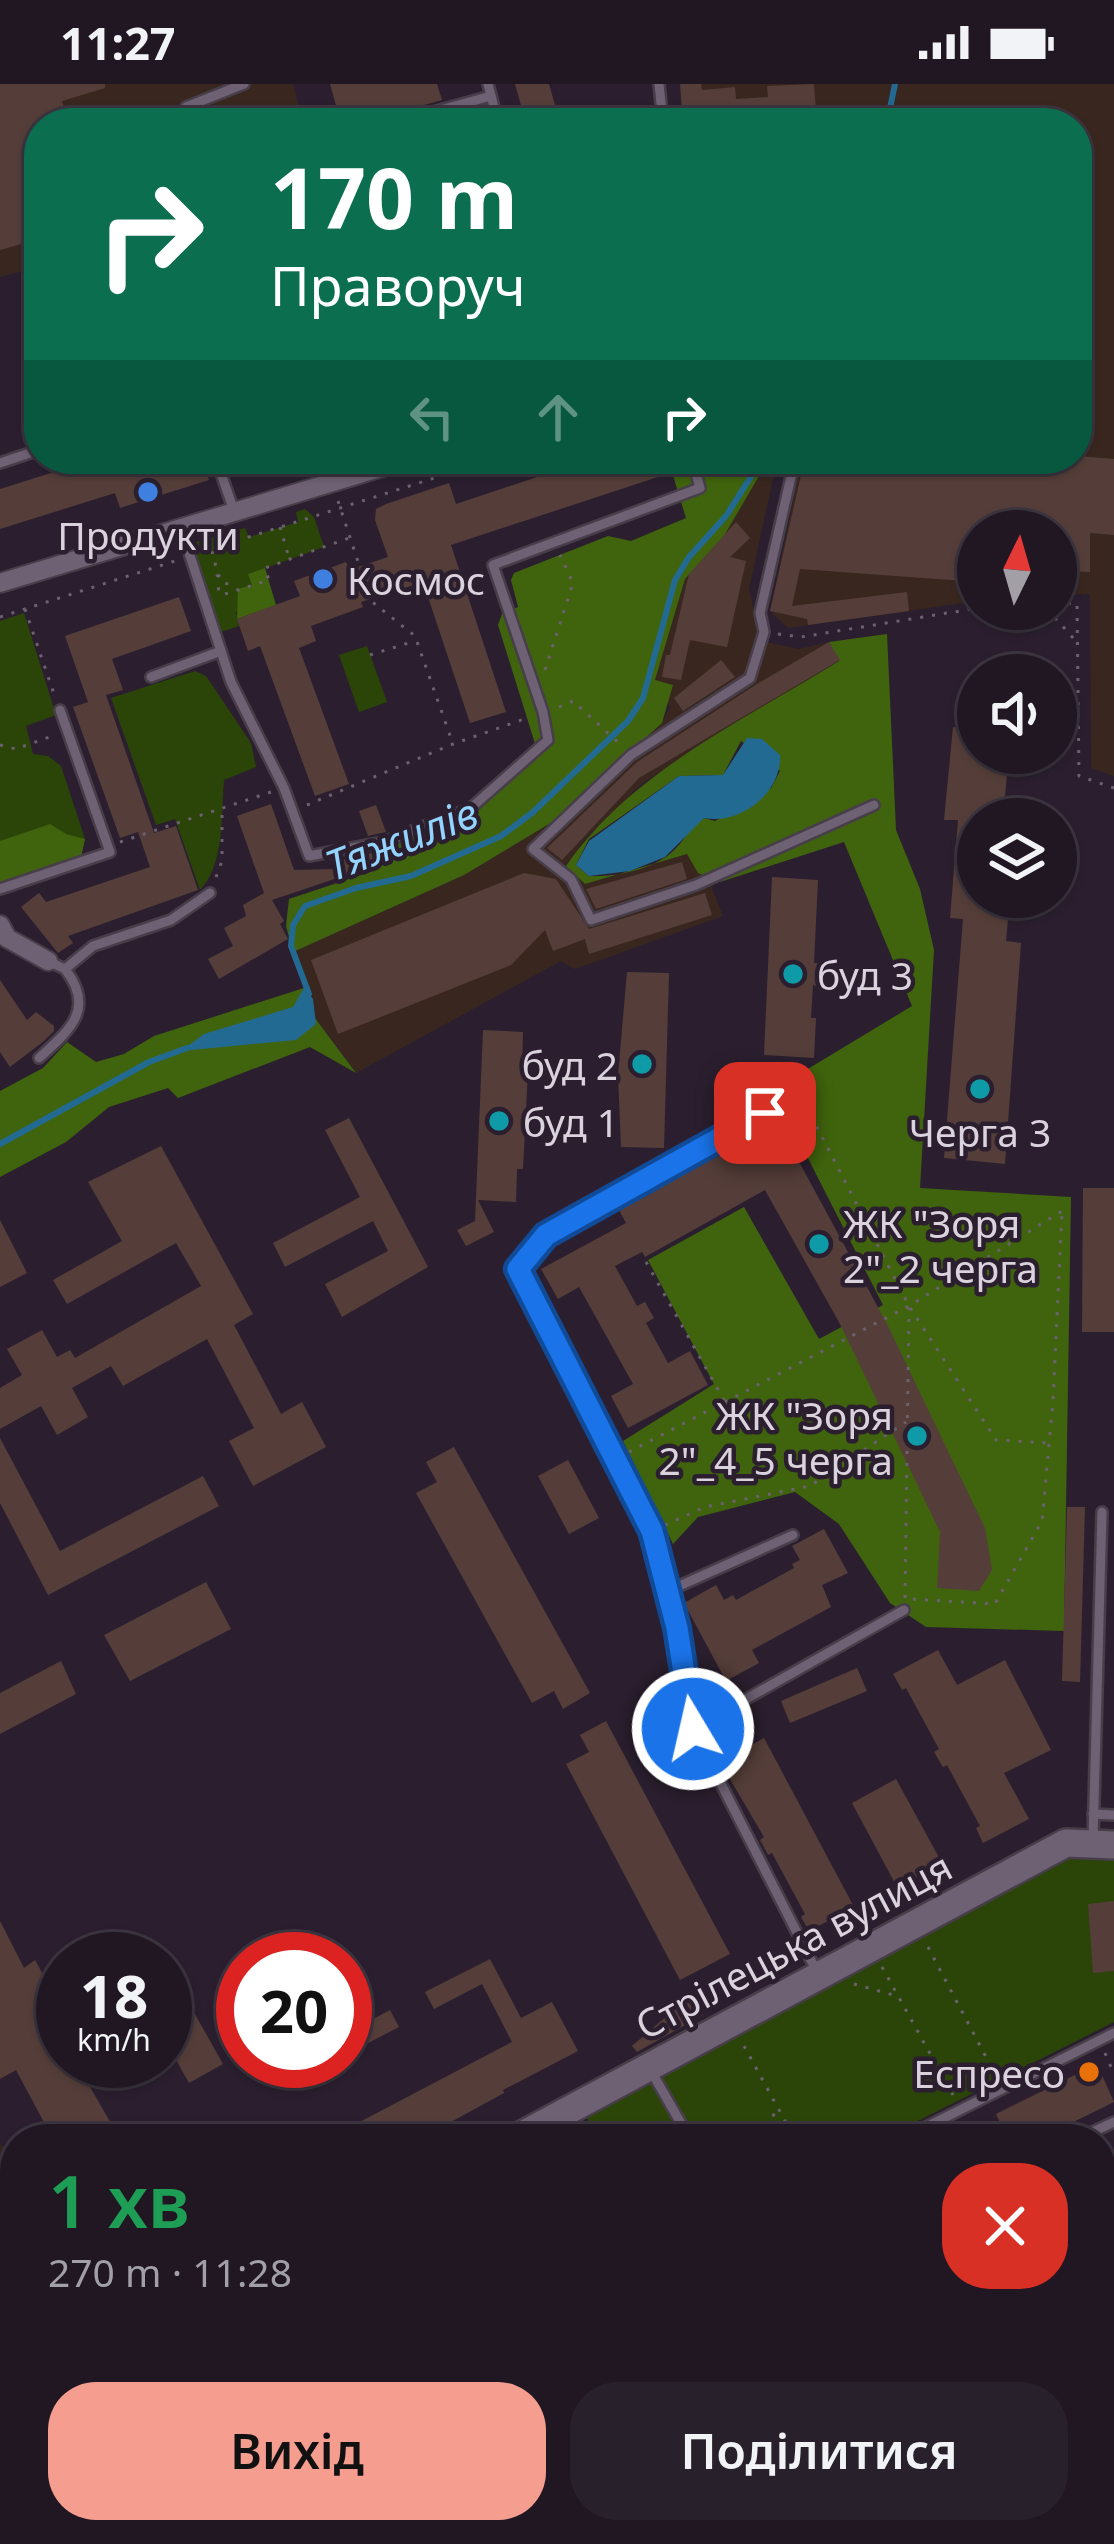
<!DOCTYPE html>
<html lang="uk">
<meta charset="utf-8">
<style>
:root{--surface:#201723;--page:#28202b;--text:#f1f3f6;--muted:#a29fa6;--line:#3d3641;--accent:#f59d8f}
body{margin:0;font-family:"Noto Sans",sans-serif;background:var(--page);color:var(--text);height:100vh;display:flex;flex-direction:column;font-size:45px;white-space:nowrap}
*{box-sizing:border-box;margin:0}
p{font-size:39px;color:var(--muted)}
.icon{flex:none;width:66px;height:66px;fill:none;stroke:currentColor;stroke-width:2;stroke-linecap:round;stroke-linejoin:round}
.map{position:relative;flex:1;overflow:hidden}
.details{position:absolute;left:0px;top:2040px;width:1116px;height:420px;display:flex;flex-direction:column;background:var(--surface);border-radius:48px 48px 0 0;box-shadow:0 3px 9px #0004,0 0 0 3px var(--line)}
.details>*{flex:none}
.guide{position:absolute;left:24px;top:24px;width:1068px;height:366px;border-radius:48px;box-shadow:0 3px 9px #0004,0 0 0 3px var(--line);background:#0b6e4f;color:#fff;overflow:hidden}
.needle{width:78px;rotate:5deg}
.fabs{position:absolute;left:957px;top:426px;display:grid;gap:24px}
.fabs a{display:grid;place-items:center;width:120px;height:120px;border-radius:50%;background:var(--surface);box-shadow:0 3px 9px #0004,0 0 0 3px var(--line);font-size:60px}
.speed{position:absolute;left:36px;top:1848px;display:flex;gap:24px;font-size:60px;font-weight:700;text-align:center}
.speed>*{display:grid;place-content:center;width:156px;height:156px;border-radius:50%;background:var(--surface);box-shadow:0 3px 9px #0004,0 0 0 3px var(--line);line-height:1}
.speed small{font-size:30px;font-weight:400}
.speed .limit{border:18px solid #d22;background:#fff;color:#111}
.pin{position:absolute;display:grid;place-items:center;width:102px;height:102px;color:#fff;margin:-51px;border-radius:24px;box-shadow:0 6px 18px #0006}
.me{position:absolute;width:132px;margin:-66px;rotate:351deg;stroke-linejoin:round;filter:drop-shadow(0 0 9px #0008)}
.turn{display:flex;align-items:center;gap:42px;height:252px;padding:0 48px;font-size:54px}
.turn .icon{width:156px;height:156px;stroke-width:2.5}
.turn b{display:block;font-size:84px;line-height:102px}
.lanes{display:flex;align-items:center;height:114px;padding:0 48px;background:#0003;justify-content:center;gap:60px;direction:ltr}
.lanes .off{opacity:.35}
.round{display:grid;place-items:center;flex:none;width:126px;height:126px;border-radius:48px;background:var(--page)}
.summary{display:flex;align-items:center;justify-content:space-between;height:204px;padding:0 48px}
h1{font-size:72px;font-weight:600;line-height:90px;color:#1e9e55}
.primary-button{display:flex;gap:24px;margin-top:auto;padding:24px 48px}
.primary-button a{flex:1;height:138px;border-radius:48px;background:var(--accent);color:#111;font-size:48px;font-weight:600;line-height:138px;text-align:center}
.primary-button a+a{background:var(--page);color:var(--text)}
.status{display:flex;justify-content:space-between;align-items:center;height:84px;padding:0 60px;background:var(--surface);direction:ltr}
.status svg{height:33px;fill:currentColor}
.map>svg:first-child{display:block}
</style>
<div class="status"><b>11:27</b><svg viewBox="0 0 49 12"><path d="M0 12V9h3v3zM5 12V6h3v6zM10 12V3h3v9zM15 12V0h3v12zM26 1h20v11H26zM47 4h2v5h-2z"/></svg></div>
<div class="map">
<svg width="1114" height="2460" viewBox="0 0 1114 2460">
<rect width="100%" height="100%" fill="#2b1f2f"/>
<g fill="#39271f">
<polygon points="0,0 293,0 303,39 39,39 39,183 0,193"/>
<polygon points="680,0 1114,0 1114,692 1091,684 1090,510 1056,511 1056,447 978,447 978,517 788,544 770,527 802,375 1077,375 1077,39 683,39"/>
<polygon points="768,377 776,381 749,505 761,557 799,565 829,558 840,576 643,699 586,754 566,781 585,800 687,770 698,788 707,792 723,832 575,885 561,877 356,989 312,929 313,915 304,904 293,868 464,791 554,737 662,639 670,623 655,596 685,495 724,452"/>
<polygon points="0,2060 15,2072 15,2257 0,2264"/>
</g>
<polygon fill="#392721" points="1101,2398 1114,2398 1114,2460 816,2460 810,2445 1101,2445"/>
<g fill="#2b4508">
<polygon points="305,425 314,433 324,463 249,490 252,501 236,529 239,542 215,550 186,461 245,444 249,453 298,438 296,428"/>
<polygon points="24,529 56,631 26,642 33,670 48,672 61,682 85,755 81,773 0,802 0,537"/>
<polygon points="367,562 387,618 359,628 339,571"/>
<path d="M195,587L206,592L251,659L256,683L224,696C221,731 225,780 200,806L175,735L156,741L111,614Z"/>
<polygon points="1069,1775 1114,1776 1114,1938 882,2055 598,2055 586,2032"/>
</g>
<g fill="#40640d" fill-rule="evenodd">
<polygon points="668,375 769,375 724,452 685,495 655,596 673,601 662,639 554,737 464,791 293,868 286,842 289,815 379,785 384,758 471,724 537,666 498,541 502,530 518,523 511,496 514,489 608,452 631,457 686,434"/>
<polygon points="265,484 276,521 237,535 238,505 252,501 248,490"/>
<path d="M887,550L896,746L920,805L934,866L920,1104L1071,1113L1064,1547L926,1543L890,1519L839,1440L795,1408L698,1433L673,1460L623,1357L714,1300L648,1176L744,1123L819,1255L883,1221L773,1006L912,922L844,758L720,798L698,789L687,770L585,800L566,782C631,688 744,636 839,577L829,558ZM741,657L780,687L771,704L715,737L704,734C689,743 684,758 671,769C651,786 615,793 589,792L576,781L589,755L679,692L723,691Z"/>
<polygon points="50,740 66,750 85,755 81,773 0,802 0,757"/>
<polygon points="304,904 313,915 312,930 356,989 310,963 178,1014 168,1004 109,1023 66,1058 0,1093 0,1007 43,984 67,958 96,978 124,970 154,952"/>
<polygon points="15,2332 15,2413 0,2421 0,2340"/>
</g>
<g fill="#236a93">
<path d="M747,654L762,655L780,671C782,709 740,741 704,734L665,773L630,787L589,792L576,781L589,757L679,692L723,691Z"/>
<polygon points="304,904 313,915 316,940 296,956 181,967 204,950 293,923"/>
</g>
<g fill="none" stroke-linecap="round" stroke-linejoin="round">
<g stroke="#236a93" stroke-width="6">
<polyline points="887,39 895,0"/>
<polyline points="309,910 291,862 293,841 305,822 356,804 411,792 501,752 532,729 628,637 643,614 675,496 689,473 726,432 762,375"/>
<polyline points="0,1060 149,978 187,964"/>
</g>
</g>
<g fill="#553e39">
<polygon points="0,0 105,0 105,4 62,17 68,39 39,39 39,155 0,166"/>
<polygon points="330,0 437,0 442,16 391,30 384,39 341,39"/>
<polygon points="515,0 549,0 560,39 526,39"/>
<polygon points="680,0 701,0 702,6 735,3 736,15 768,13 767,2 814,0 817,39 683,39"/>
<polygon points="1077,372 1114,375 1114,451 1090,449 1090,488 1056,487 1056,444 978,438 978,498 800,485 792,522 907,508 909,527 808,541 807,535 770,527 804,378 822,382 821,388 854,391 855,375"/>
<polygon points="96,375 202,375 209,396 120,424 115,409 0,445 0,405"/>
<polygon points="591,375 658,375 664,391 451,461 506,628 470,639 423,498 361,518 363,523 311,542 316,557 299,564 349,700 315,712 260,562 248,567 237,535 300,512 294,497 346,478 349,486 388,473 375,436 376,425 386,420 449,399 456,420"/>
<polygon points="736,438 750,454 730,473 746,477 727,563 690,556 681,596 662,593 666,571 670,571 689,490"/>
<polygon points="179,513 191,547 112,575 123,606 106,611 154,749 176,742 198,806 68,852 73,859 58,869 21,823 39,809 46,818 150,783 138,748 120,754 73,623 88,618 65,552"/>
<polygon points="829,558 840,576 639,694 562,776 547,764 637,678 757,600"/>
<polygon points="721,576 735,593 683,627 674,614"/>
<polygon points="953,643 978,646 978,669 1009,669 1003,735 978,735 978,813 1010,813 1006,857 1021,859 1005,1080 944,1074 963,835 950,834 958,736 944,736"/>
<polygon points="271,720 294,786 337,785 334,777 372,769 376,781 272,816 284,837 280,840 288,855 219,895 208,875 233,862 224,844 246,832 243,821 264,809 237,732"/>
<polygon points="376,721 386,748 368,752 359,727"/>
<polygon points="682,778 687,795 596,825 586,805"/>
<polygon points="524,789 556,795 589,845 705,809 712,831 589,870 585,855 553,867 545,846 511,881 338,950 311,876"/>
<polygon points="772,793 818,796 814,879 818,879 817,902 813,901 811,934 816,934 814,974 764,971"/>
<polygon points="627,888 669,889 664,1064 621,1063 618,991"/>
<polygon points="0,896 27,936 36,928 54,942 54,947 44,957 10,983 0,968"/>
<polygon points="483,946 523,948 522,986 528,986 523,1085 517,1085 516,1118 478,1116 494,1148 466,1162 457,1146 475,1137"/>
<polygon points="349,1034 428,1183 342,1233 325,1200 388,1167 373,1137 285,1183 273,1159 360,1113 325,1046"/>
<polygon points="778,1039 887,1240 985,1444 992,1486 979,1507 937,1504 940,1448 840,1240 765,1106 645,1173 642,1168 615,1182 637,1222 645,1218 654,1234 646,1239 668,1279 690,1267 708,1301 628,1344 611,1312 633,1300 579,1203 558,1215 541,1185 626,1139 619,1126"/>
<polygon points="161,1062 253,1230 234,1241 281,1330 302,1318 326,1363 253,1402 229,1357 254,1344 207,1255 123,1302 111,1282 72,1304 88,1333 57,1351 41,1322 0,1345 0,1304 22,1291 7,1265 42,1246 57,1273 70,1266 75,1274 201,1202 176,1159 67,1220 53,1196 122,1157 88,1098"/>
<polygon points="1083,1104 1114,1104 1114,1248 1082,1248"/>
<polygon points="0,1136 27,1189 0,1203"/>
<polygon points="0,1354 60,1467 203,1392 219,1422 48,1511 0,1419"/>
<polygon points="454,1363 590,1609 563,1625 554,1607 532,1619 416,1409 437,1398 426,1378"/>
<polygon points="568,1376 599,1434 569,1450 538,1392"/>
<polygon points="1067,1423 1085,1423 1080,1598 1062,1597"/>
<polygon points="824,1445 848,1489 822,1501 831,1523 752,1566 759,1579 726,1597 684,1519 716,1501 724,1516 733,1511 736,1516 794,1484 792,1480 800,1476 792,1462"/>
<polygon points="206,1498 231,1545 130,1597 104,1551"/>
<polygon points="938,1566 957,1601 1005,1576 1051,1666 1004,1689 1029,1735 983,1759 976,1744 980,1742 947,1681 943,1683 934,1668 939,1665 906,1604 902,1606 893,1590"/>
<polygon points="61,1577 76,1610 0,1650 0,1609"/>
<polygon points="857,1584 867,1607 790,1639 781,1617"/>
<polygon points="606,1637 730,1870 680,1896 566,1680 589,1668 580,1651"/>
<polygon points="764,1654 854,1823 809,1847 801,1833 805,1830 772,1769 768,1771 760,1756 764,1753 720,1678"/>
<polygon points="896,1695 942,1779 897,1803 852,1719"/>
<polygon points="1114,1817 1114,1887 1093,1889 1088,1820"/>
<polygon points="0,1837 24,1884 35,1876 63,1927 63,1977 75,1977 120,2055 53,2055 16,1986 0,1995"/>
<polygon points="490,1875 521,1934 552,1918 578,1967 503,2006 504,2009 420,2055 362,2055 354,2041 512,1958 482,1900 434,1925 425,1908"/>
<polygon points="165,1877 223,1980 189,1999 165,1956"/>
<polygon points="691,1911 703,1931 637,1968 632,1962"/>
<polygon points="390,1926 399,1943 345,1971 345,1950"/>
<polygon points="293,1977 334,1977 282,2005 273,1988"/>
<polygon points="1097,1980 1114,2018 1039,2055 1008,2055 996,2030"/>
<polygon points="189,2445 243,2445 214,2460 197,2460"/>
<polygon points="566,2445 611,2445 577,2460 547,2460 562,2452"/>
<polygon points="898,2445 935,2445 935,2460 897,2460"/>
<rect x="972" y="2445" width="39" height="15"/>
<polygon points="1068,2445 1106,2445 1105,2460 1068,2460"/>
</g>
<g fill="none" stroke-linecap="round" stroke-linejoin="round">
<defs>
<g id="lane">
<polyline points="488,0 498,39"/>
<polyline points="659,0 663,39"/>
<polyline points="186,23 244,0"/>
<polyline points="393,39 491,12"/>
<polyline points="216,375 234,427"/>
<polyline points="795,375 760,529 764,548 750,594 631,671 533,765 571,795 591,836 696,801 874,721"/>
<polyline points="0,379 39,366"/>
<polyline points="181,444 231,598 284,704 309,772 384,758 471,724 548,656 543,628 493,481 700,404 692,375"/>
<polyline points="151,593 221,567"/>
<polyline points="0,805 110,768 60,626"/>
<polyline points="48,877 65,885 93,862 171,836 210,809"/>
<path d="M39,974C70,946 96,925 65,885"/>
<polyline points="765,1029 546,1151 517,1185 652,1447 677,1544 693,1645 816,1886"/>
<polyline points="668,1507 793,1451"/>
<polyline points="693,1645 904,1526"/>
<polyline points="1093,1730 1114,1731"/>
<polyline points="1093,1755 1102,1428"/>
<polyline points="651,1987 690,2055"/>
<polyline points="902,2055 1114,1949"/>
<polyline points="1077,2055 1114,2038"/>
<polyline points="1101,2208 1114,2210"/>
<polyline points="0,2433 15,2425"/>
<polyline points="80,2445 88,2460"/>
<polyline points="289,2445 296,2460"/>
<polyline points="791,2445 799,2460"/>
<polyline points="531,2458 557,2445"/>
<polyline points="233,2460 240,2456 259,2460"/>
<polyline points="500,2460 515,2453"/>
<polyline points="841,2460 842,2445"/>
</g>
<g id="street">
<polyline points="0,499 409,375"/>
<polyline points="0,841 7,854 48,877"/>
<polyline points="129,2445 136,2460"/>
</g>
<g id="secondary">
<polyline points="515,2055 1066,1759 1114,1761"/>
<polyline points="0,2325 15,2317"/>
</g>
</defs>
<use href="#lane" stroke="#473e4a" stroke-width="14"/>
<use href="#street" stroke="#473e4a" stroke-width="22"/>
<use href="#secondary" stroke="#473e4a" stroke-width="32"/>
<g stroke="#6c616f" stroke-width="3" stroke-dasharray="3 9" stroke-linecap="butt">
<polyline points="338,417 371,517 415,552 452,657"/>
<polyline points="280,443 289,474"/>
<polyline points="212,467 218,491 213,497"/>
<polyline points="202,468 494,375"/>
<polyline points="217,505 226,504 227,498 218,491"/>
<polyline points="225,510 269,496 265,484 349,454"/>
<polyline points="1056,520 1077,519 1079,692 1114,704"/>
<polyline points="25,525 55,613"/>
<polyline points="1047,525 1074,555"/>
<polyline points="0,533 175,477"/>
<polyline points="778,550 801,553 978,524"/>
<polyline points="370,571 415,557"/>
<polyline points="545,586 573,499 560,471"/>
<polyline points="559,623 573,617 621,661"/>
<polyline points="0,661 16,665 55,651"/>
<polyline points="307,721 453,660 527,634"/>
<polyline points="120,758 271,708"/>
<polyline points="216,793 222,777 222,726"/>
<polyline points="778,1023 801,1012 909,1222 996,1356 1049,1359"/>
<polyline points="646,1178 724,1316"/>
<polyline points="629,1368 909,1222 1062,1127"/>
<polyline points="665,1441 705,1423 810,1402 906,1338"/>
<polyline points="905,1514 909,1224"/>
<polyline points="913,1515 995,1520 1042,1437 1053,1317 1062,1127"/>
<polyline points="928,1863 996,1992"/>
<polyline points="882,1883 953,2011"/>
<polyline points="854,1900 897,1912"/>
<polyline points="744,1962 795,2055"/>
<polyline points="1105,1969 1114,1990"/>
<polyline points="969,2041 977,2055"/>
<polyline points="765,2055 776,2024"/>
<polyline points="1101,2139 1114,2146"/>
<polyline points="37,2445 44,2459"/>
<polyline points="765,2445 769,2460"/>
<polyline points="717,2460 743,2445"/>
</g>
<use href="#lane" stroke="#6e6173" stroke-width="9"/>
<use href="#street" stroke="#6e6173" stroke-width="18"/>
<use href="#secondary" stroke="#6e6173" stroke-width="27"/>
</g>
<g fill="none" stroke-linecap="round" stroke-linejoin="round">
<defs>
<polyline id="route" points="693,1645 677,1544 652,1447 518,1185 546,1151 765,1029"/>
</defs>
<use href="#route" stroke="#114b97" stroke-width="30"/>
<use href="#route" stroke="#1a73e8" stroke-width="21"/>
</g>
<g fill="#3f7fe0" stroke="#2b1f2f" stroke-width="4.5">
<circle cx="148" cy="408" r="12"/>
<circle cx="323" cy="495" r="12"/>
</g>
<g fill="#0f9aa8" stroke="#2b1f2f" stroke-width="4.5">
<circle cx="793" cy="890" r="12"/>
<circle cx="642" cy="980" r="12"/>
<circle cx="980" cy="1005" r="12"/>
<circle cx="499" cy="1037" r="12"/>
<circle cx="819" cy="1160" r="12"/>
<circle cx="917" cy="1352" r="12"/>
</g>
<circle fill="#e8710a" stroke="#2b1f2f" stroke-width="4.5" cx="1089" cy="1988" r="12"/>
<g text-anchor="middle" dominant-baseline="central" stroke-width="9" stroke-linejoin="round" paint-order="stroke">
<g font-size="39" fill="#dad3dd" stroke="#2b1f2f" text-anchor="start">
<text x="148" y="450" text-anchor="middle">Продукти</text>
<text x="347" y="495">Космос</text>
<text x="817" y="890">буд 3</text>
<text x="618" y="980" text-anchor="end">буд 2</text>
<text x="523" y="1037">буд 1</text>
<text x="980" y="1047" text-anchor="middle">Черга 3</text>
<text x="843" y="1138">ЖК "Зоря<tspan x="843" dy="45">2"_2 черга</tspan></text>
<text x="893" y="1330" text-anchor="end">ЖК "Зоря<tspan x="893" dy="45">2"_4_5 черга</tspan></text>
<text x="1065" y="1988" text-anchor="end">Еспресо</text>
</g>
<g font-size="39" fill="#dad3dd" stroke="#2b1f2f">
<text transform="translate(793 1861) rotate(-28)">Стрілецька вулиця</text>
</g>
<g font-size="42" font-style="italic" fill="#93d4fe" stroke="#2b1f2f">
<text transform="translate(401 754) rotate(-21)">Тяжилів</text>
</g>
</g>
</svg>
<div class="fabs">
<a><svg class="needle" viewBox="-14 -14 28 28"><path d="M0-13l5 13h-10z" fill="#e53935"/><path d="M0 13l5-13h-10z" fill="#a29fa6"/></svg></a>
<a><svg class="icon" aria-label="sound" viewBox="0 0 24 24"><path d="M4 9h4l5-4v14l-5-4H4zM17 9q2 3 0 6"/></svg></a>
<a><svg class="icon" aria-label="layers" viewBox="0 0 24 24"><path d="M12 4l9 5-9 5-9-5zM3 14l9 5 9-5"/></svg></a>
</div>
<div class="speed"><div>18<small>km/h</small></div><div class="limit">20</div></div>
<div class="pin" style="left:765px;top:1029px;background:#d93025"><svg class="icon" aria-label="arrive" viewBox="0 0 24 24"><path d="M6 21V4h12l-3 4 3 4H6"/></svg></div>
<svg class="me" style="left:693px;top:1645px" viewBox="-20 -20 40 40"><circle r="17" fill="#1a73e8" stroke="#fff" stroke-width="3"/><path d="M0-11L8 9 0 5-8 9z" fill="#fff"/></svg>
<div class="guide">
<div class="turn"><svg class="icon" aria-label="right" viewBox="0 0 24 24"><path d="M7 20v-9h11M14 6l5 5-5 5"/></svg><div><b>170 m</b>Праворуч</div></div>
<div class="lanes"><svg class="icon off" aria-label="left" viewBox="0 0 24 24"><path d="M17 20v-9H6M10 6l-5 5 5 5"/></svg><svg class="icon off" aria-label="ahead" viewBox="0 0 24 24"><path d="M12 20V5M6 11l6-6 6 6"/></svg><svg class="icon" aria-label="right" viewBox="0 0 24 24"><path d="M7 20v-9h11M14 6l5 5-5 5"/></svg></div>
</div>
<section class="details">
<div class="summary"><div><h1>1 хв</h1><p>270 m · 11:28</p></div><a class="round" style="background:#d93025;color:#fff"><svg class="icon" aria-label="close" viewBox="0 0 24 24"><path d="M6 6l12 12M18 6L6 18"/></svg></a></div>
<div class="primary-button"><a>Вихід</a><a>Поділитися</a></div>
</section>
</div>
